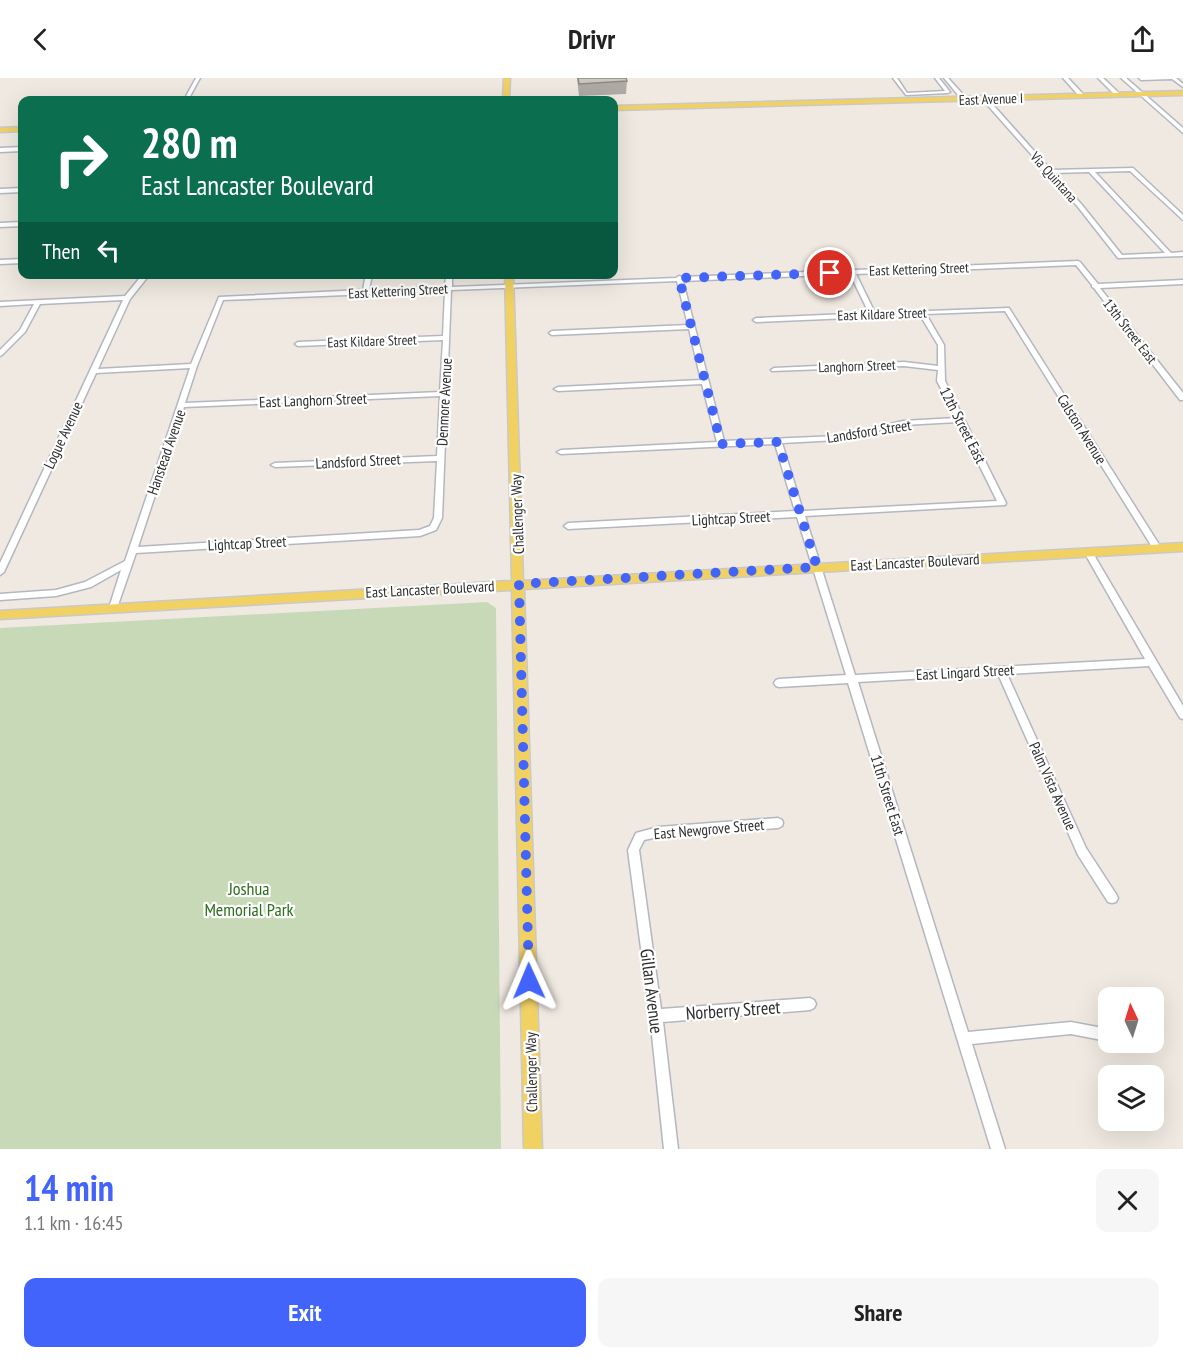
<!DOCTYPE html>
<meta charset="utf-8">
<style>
:root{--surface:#fff;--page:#f6f6f6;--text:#222;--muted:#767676;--accent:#4264fb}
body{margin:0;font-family:"PT Sans Narrow",sans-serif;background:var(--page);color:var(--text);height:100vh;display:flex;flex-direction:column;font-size:22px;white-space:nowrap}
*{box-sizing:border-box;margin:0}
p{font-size:20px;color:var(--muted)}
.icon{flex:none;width:33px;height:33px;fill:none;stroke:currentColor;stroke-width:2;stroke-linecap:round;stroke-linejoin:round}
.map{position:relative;height:1071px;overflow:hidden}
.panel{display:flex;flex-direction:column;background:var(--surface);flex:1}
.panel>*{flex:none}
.guide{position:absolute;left:18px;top:18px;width:600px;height:183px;border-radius:12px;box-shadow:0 6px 24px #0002;background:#0b6e4f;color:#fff;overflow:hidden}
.needle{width:39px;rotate:356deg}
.fabs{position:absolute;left:1098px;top:909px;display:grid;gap:12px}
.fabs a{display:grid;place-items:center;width:66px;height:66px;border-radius:12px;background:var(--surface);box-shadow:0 6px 24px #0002;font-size:30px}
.pin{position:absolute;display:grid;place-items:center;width:51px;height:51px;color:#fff;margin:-26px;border:3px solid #fff;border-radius:50%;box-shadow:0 2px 6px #0007}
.me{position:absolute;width:66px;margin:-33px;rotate:359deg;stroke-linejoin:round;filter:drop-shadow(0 0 4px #0008)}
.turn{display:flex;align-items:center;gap:21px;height:126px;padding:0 24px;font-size:27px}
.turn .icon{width:78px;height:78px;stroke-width:2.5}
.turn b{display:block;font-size:42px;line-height:51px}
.then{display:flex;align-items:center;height:57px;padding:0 24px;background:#0003;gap:12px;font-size:22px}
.round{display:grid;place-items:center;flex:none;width:63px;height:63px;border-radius:12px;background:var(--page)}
.headline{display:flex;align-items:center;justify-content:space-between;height:102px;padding:0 24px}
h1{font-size:36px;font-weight:800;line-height:45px;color:var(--accent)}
.button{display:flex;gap:12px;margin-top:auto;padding:12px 24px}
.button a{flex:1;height:69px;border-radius:12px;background:var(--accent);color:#fff;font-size:24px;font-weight:800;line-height:69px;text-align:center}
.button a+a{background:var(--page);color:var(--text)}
header{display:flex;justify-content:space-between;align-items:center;height:78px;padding:0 24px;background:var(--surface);font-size:27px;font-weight:800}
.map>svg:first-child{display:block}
</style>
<header><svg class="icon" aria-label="back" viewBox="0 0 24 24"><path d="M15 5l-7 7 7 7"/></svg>Drivr<svg class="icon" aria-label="share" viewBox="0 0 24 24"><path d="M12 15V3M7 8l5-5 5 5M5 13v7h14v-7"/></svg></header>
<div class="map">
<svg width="1183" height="1071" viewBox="0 0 1183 1071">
<rect width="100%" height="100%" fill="#efe9e1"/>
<polygon fill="#c8d9b8" points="487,524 496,530 501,1071 0,1071 0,550"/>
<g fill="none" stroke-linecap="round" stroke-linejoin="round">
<defs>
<g id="minor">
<polygon points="196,0 200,0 188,22 184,22"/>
<polygon points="893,0 897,0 907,15 945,13 935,0 939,0 950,14 948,15 906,17"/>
<polygon points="944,0 948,0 967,21 967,23 963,23"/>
<polygon points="1063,0 1068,0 1084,17 1084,19 1080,19"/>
<polygon points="1098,0 1103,0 1120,16 1120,18 1116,18"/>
<polygon points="1121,0 1126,0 1183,50 1183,55"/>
<polygon points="1139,0 1176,0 1183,6 1183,9 1172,1 1141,2"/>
<path d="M983,20H987L1051,92L1133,90L1183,137V142L1130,93L1095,94L1171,175L1183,174V178L1118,180L1078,129L983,22ZM1089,94L1165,175L1122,177L1082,127L1054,95Z"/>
<polygon points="22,69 22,73 0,74 0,70"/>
<polygon points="22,110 22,114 0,115 0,111"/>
<polygon points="22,144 22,148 0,149 0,145"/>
<polygon points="22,181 22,185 0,186 0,182"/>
<path d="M1078,183L1080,184L1098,206L1183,202V206L1100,210L1183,315V322H1180L1094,210L1092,209V207L1076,187L856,196L875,235L1009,230L1160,468L1161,470L1160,472H1154L1005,233L926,236L944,267L945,303L1006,425L1005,427L805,438L855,597L1145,581L1084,474L1088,471L1091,472L1183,628V641L1180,640L1149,588L1007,596L1086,770L1116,816L1118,820L1116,824L1112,825L1108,824L1078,777L998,596L858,604L968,954L1071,944L1108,951V963H1107L1071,956L972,966L1005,1071H991L848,605L779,609L776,608L774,605L776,602L779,601L846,597L797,439L568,451L564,448L568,445L795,433L775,366L561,376L557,374L561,372L717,364L702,306L558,313L554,311L558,309L701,302L689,251L552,257L549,255L552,253L688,247L677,203L451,212L442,440L436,452L420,458L136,475L117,530L113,533L109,530L121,492L91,509L56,518L0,522V516L56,512L85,504L125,483L190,290L96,295L4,494L0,497V485L123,222L40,226L25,254L2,277L0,278V272L20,252L34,226L0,228V224L125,218L143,196H150L130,221L98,291L191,286L219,219L363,212L366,196H372L369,212L445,209L446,196H452V209L676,200L679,198L682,199ZM850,196L869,235L756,240L753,242L756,244L920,237L938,267V288L904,284L774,290L771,292L772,293L904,288L938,292L937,303L956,340L903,343L838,358L724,363L683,203ZM445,213L443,258L298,264L295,266L298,268L443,262L440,314L185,325L197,288L223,222ZM440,318L437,378L275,385L271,387L275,389L437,383L434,440L430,448L419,452L138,469L184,329ZM958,344L997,423L803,433L782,365L838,362L903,347Z"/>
<polygon points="778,740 782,742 783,745 782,748 778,750 658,759 644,762 639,772 661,931 810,920 814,922 816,926 814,930 810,932 663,944 678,1071 664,1071 650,938 628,772 636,755 658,749"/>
</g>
<g id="major">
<polygon points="504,0 510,0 509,22 503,22"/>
<polygon points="1183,13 1183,17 614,32 614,28"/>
<polygon points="22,49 22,53 0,54 0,50"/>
<polygon points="505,196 513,196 523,503 1183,465 1183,473 524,511 542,1071 524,1071 512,512 0,541 0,533 512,503"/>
</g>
</defs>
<use href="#minor" stroke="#b4b7c1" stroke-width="3"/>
<use href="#major" stroke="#c9c9c9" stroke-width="3"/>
<use href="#minor" fill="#fff" fill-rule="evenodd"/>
<use href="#major" fill="#f2d163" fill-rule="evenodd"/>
</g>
<polygon fill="#afaba4" points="577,0 626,0 627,3 626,16 579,18"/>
<polygon fill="#cbc7bf" stroke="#8e8b86" stroke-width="1.5" points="578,0 626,0 627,3 579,6"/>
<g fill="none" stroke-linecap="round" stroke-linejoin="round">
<polyline stroke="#4264fb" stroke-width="10" stroke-dasharray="0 18" points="529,903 519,506 817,489 778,364 721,366 679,200 830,195"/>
</g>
<g text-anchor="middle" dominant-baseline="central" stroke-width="4.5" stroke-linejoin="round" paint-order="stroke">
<g font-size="14" fill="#2e2e2e" stroke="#fff">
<text transform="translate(991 21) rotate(-2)">East Avenue I</text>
<text transform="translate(1054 99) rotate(48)">Via Quintana</text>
<text transform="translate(919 191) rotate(-2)">East Kettering Street</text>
<text transform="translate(398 213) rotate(-3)">East Kettering Street</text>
<text transform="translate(882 236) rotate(-2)">East Kildare Street</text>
<text transform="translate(1130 253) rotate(52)">13th Street East</text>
<text transform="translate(372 263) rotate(-2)">East Kildare Street</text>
<text transform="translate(857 288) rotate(-2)">Langhorn Street</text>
</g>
<g font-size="15" fill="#2e2e2e" stroke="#fff">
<text transform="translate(313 322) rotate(-2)">East Langhorn Street</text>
<text transform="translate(444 324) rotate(-87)">Denmore Avenue</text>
<text transform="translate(963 347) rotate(63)">12th Street East</text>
<text transform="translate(1082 351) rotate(58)">Calston Avenue</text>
<text transform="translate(869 353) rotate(-9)">Landsford Street</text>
<text transform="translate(63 357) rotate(-65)">Logue Avenue</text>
<text transform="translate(166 374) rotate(-71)">Hanstead Avenue</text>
<text transform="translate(358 383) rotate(-3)">Landsford Street</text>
<text transform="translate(517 436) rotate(-92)">Challenger Way</text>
<text transform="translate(731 440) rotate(-3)">Lightcap Street</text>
<text transform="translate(247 465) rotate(-3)">Lightcap Street</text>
<text transform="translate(915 484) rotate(-3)">East Lancaster Boulevard</text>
<text transform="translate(430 511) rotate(-3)">East Lancaster Boulevard</text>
<text transform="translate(965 594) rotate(-3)">East Lingard Street</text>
<text transform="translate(1053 708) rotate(66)">Palm Vista Avenue</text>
<text transform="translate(888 717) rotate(73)">11th Street East</text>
<text transform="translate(709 751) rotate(-5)">East Newgrove Street</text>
<text transform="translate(531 994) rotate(-91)">Challenger Way</text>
</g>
<g font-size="18" fill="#2c6e1b" stroke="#fff">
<text x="249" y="810">Joshua<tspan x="249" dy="21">Memorial Park</tspan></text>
</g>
<g font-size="18" fill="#2e2e2e" stroke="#fff">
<text transform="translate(652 913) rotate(83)">Gillan Avenue</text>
<text transform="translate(733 932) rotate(-4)">Norberry Street</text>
</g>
</g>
</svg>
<div class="fabs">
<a><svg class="needle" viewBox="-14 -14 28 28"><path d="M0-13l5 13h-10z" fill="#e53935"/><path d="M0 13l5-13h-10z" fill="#767676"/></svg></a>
<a><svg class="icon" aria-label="layers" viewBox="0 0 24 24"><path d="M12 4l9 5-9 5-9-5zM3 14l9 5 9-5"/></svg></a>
</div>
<div class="pin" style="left:830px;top:195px;background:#d93025"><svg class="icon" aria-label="arrive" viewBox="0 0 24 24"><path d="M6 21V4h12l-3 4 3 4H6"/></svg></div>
<svg class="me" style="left:529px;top:903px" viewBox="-20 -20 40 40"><path d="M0-17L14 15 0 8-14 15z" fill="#4264fb" stroke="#fff" stroke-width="4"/></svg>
<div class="guide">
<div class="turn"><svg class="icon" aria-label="right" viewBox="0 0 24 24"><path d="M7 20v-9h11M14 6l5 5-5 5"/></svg><div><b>280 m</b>East Lancaster Boulevard</div></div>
<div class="then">Then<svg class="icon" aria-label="left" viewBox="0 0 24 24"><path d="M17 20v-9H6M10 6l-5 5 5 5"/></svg></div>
</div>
</div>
<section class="panel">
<div class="headline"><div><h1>14 min</h1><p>1.1 km · 16:45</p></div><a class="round"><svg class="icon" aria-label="close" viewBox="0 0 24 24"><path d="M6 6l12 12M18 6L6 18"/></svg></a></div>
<div class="button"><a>Exit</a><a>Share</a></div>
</section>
